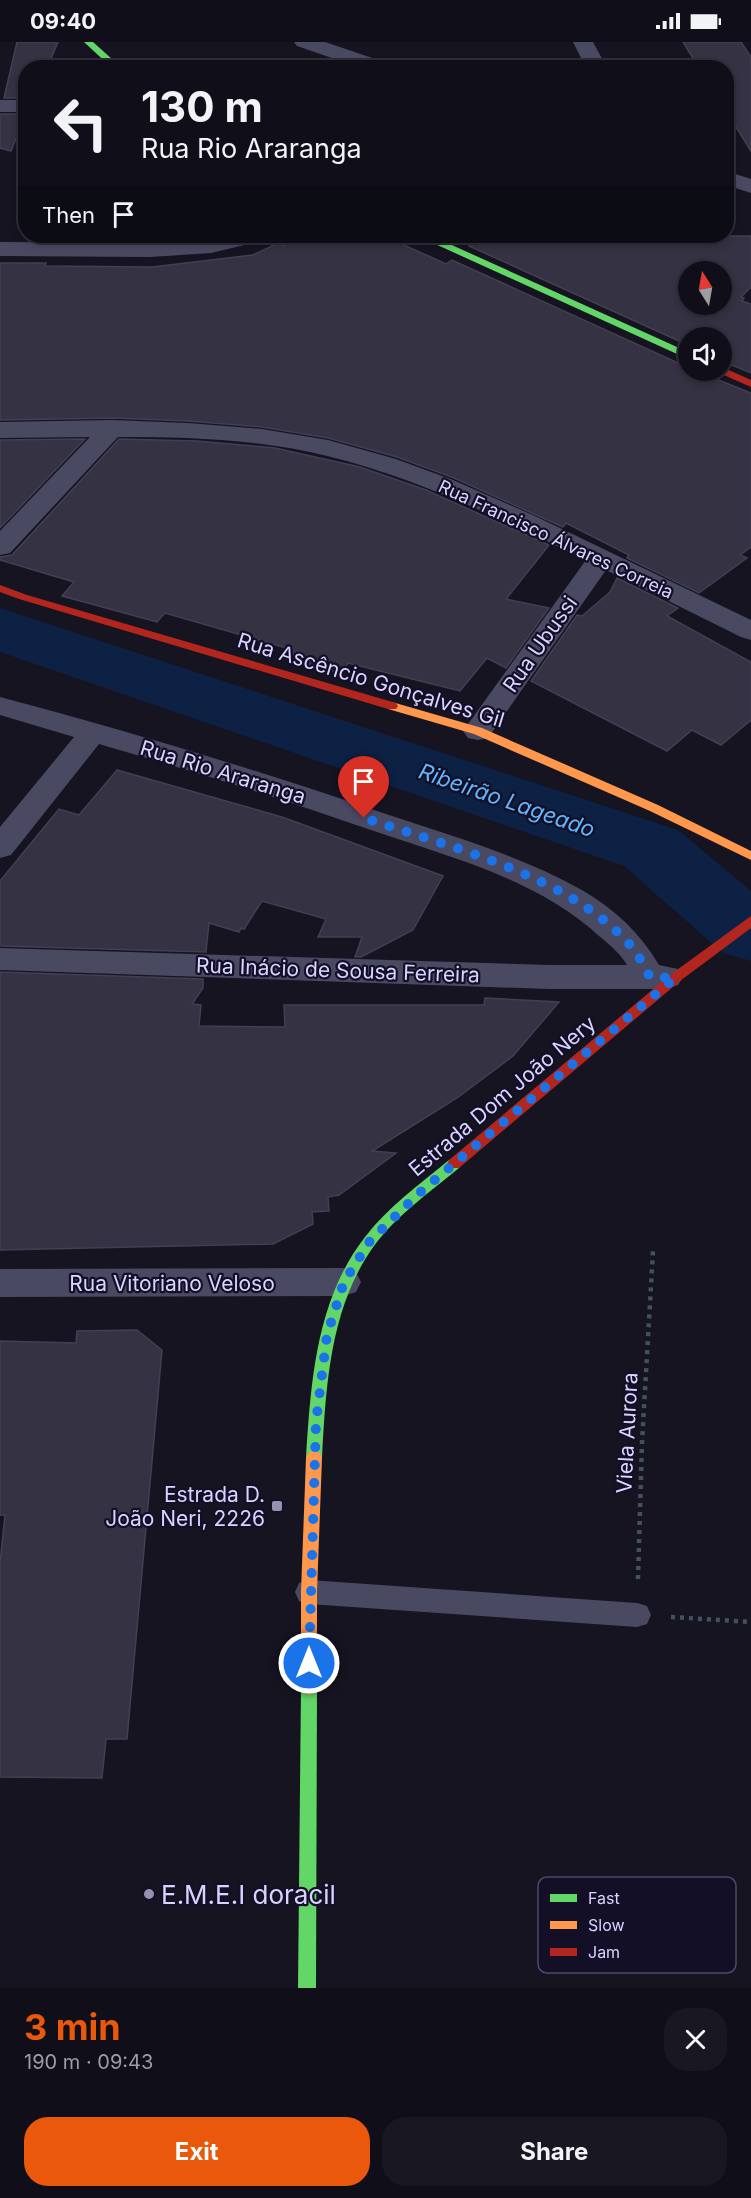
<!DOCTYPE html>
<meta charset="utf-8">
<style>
:root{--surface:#100f19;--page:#191822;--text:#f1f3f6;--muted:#9c9ca2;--line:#302f38;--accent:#ea580c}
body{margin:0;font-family:Inter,sans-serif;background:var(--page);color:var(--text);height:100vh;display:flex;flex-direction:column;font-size:22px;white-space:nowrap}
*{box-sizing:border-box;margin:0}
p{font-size:20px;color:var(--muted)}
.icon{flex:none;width:33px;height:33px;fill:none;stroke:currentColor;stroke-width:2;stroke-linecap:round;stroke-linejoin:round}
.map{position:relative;height:1946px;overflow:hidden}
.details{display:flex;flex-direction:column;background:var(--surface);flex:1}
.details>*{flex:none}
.guide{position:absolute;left:18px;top:18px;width:716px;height:183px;border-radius:24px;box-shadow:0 3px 9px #0003,0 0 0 2px var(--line);background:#100f19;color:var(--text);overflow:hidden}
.needle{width:39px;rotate:349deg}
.fabs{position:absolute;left:678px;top:219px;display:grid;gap:12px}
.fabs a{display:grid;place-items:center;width:54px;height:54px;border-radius:50%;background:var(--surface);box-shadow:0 3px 9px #0003,0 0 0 2px var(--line);font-size:30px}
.pin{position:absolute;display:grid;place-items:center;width:51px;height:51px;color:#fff;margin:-62px -26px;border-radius:50% 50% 50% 0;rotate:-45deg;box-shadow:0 0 6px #0007}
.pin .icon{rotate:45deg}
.me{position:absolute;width:66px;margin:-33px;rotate:0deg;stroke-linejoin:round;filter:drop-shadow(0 0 4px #0008)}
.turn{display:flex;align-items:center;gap:21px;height:126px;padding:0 24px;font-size:27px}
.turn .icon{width:78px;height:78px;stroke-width:2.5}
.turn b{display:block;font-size:42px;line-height:51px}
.then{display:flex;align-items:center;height:57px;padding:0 24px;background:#0003;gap:12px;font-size:22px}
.round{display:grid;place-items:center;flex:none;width:63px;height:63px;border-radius:24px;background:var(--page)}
.headline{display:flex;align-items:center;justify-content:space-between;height:102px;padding:0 24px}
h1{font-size:36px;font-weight:700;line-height:45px;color:var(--accent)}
.action{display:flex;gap:12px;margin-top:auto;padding:12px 24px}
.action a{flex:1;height:69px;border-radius:24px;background:var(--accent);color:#fff;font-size:24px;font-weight:700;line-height:69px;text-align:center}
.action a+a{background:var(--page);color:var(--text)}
.status{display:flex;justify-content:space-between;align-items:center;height:42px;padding:0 30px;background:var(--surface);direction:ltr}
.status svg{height:16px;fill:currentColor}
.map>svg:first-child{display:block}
</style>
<div class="status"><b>09:40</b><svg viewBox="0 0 49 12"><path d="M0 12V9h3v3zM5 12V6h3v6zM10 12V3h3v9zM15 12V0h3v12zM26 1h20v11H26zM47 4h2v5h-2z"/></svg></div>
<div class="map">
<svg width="751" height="1946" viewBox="0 0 751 1946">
<rect width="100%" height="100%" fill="#161421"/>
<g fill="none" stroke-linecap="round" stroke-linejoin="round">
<polygon fill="#0d2144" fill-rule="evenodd" points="0,566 678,788 751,849 751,919 723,911 624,824 0,610"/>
</g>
<g fill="#343243" stroke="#433f54" stroke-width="1.5" fill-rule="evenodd">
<polygon points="17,0 58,0 47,26 26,26 26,56 4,56"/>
<polygon points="683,0 741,0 751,15 751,109 726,69 726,26 699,26"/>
<polygon points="0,72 26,72 11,109 0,106"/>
<polygon points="302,194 314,200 325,194 384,194 446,222 452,218 678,321 688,323 688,328 707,328 711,335 751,351 751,505 740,513 747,516 699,551 627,516 629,513 566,481 563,485 454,436 397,415 328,396 262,385 188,379 112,376 0,378 0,221 46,221 45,224 152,225 253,213 278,201 283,204"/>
<path d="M482,194H751V245L741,255L744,256L742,259L751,262V331L722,319V296H688V303L469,204ZM688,230H722V262H688Z"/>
<polygon points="85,397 0,486 0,398"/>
<polygon points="119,397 197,399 275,406 360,425 426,448 549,503 506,557 549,566 506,626 487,616 460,649 348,621 341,632 284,616 290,607 165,571 157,580 62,554 74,540 0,518 0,515 12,513"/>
<polygon points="617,536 678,566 667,574 751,620 751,678 721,703 692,688 667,709 531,639 577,573 582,574 610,550"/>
<polygon points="117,728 282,775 443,834 413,888 361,915 355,915 362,895 318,895 326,877 262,859 244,887 241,886 239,890 209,881 206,910 0,904 0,839 59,767 79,773"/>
<polygon points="0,930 203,937 203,946 192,962 201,963 199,984 285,985 284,963 484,963 485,956 559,960 513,1014 457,1056 372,1109 396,1111 339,1153 328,1155 329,1169 312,1170 313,1182 273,1202 0,1208"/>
<polygon points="137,1288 162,1308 127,1697 106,1697 102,1736 0,1735 0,1521 5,1473 0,1473 0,1299 76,1301 77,1289"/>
</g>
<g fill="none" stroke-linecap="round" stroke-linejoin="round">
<g stroke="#44505f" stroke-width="4.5" stroke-dasharray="4 5" stroke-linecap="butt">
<polyline points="638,1537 642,1401 653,1209"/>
<polyline points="671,1575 751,1580"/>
</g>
<polygon fill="#4a4962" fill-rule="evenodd" points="309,1538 637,1561 647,1564 651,1573 647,1582 637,1585 309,1562 299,1559 295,1550 299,1541"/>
<g fill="#4a4962" fill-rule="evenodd">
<polygon points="294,0 325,0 390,22 393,26 361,26 297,4"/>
<polygon points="573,0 593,0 607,26 586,26"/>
<rect x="0" y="58" width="26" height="12"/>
<polygon points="726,129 751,137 751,151 726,143"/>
<polygon points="226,194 265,194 261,199 211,211 150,215 0,214 0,200 150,201 211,197"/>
<path d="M112,378L188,381L262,387L328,398L396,417L453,438L535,474L751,578V598L741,595L606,528L488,696L478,698L468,696L463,689L468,682L586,518C503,478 418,436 327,414C259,397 188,395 118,395L10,511L0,513V489L90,395L0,396V380Z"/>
<path d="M0,655C129,689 257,728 383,771C451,794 520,813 582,848C615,867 641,892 659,923L678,927L683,935L678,943L667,947H549L0,928V906L549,923H627C620,911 610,903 599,894C535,835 445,814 365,786C276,755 189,728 99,702L11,813L0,816V785L74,695L0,673Z"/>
<polygon points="343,1226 356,1230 361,1240 356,1250 343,1254 0,1255 0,1227"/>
</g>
<g fill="#63d668" fill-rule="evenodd">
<polygon points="84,0 93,0 122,26 112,26"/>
<polygon points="421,194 432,194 688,310 688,317 422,196"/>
<path d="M454,1117L459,1118L461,1122L459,1126C430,1150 397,1173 374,1204C330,1265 326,1343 322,1416L320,1421L314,1423L308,1421L306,1416C311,1339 316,1258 365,1195C388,1165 420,1142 449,1118Z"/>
<polygon points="309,1637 315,1640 317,1645 316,1946 298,1946 301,1645 303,1640"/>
</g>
<g fill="#ff974d" fill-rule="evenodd">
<polygon points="392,660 482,686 658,763 751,809 751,818 650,769 474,692 388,667 386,664"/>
<polygon points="314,1409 320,1411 322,1416 317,1550 317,1645 315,1650 309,1653 303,1650 301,1645 301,1550 306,1416 308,1411"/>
</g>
<g fill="#b3261e" fill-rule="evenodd">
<polygon points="722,325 751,338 751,345 717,330 716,328 722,328"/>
<polygon points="0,543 27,553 396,661 398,664 396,667 388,667 19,557 0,550"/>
<polygon points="751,874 751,886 680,939 459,1126 449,1126 447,1122 449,1118 670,933"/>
</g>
</g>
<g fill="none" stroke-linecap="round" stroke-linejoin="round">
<path stroke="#1a73e8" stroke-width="10" stroke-dasharray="0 18" d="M309,1621L316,1380L327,1293L344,1240L370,1199L417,1153L675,936L650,935C644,925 639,913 631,904C570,834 450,805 364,776"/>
</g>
<g fill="#9591b1" stroke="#130f26" stroke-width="2">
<rect x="271" y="1458" width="12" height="12" rx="3"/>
<circle cx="149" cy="1852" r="6"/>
</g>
<g text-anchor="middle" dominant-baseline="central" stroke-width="4.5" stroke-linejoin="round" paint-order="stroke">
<g font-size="18" fill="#d9d4ff" stroke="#130f26">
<text transform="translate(556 497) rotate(25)">Rua Francisco Álvares Correia</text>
</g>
<g font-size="21" fill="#d9d4ff" stroke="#130f26">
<text transform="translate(540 602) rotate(-55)">Rua Ubussi</text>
<text transform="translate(371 638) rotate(17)">Rua Ascêncio Gonçalves Gil</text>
<text transform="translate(223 730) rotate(17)">Rua Rio Araranga</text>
<text transform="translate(338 928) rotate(2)">Rua Inácio de Sousa Ferreira</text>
<text transform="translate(502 1054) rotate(-40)">Estrada Dom João Nery</text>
<text x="172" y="1241">Rua Vitoriano Veloso</text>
<text transform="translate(627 1391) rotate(-87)">Viela Aurora</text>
</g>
<g font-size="21" fill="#d9d4ff" stroke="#130f26" text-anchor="end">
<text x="265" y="1452">Estrada D.<tspan x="265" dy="24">João Neri, 2226</tspan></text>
</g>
<g font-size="22" font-style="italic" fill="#62b6ff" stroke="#130f26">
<text transform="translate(507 758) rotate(19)">Ribeirão Lageado</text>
</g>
<g font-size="26" fill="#d9d4ff" stroke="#130f26" text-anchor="start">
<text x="161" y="1852">E.M.E.I doracil</text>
</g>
</g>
<rect x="538" y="1835" width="198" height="96" rx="9" fill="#130f26" stroke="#4e4a67" stroke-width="1.5"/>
<rect x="550" y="1852" width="27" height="8" fill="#63d668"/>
<rect x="550" y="1879" width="27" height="8" fill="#ff974d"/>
<rect x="550" y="1906" width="27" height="8" fill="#b3261e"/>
<g font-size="16" fill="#d9d4ff">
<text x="588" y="1862">Fast</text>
<text x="588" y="1889">Slow</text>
<text x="588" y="1916">Jam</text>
</g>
</svg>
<div class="fabs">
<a><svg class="needle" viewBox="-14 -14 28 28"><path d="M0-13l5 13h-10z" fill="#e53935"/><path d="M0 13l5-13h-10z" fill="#9c9ca2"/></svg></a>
<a><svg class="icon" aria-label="sound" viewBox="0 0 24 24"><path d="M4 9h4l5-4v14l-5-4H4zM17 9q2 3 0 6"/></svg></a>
</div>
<div class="pin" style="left:364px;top:776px;background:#d93025"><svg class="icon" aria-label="arrive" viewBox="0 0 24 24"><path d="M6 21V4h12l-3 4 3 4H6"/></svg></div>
<svg class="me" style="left:309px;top:1621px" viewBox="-20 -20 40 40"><circle r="17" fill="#1a73e8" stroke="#fff" stroke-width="3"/><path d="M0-11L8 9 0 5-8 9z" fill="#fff"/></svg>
<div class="guide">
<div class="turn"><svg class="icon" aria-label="left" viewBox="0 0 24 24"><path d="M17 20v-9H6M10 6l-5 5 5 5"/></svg><div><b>130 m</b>Rua Rio Araranga</div></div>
<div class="then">Then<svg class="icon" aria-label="arrive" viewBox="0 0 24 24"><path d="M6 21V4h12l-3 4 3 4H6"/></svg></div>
</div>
</div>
<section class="details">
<div class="headline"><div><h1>3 min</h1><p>190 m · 09:43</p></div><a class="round"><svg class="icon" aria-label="close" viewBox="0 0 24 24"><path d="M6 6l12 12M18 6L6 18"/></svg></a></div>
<div class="action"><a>Exit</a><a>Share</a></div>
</section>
